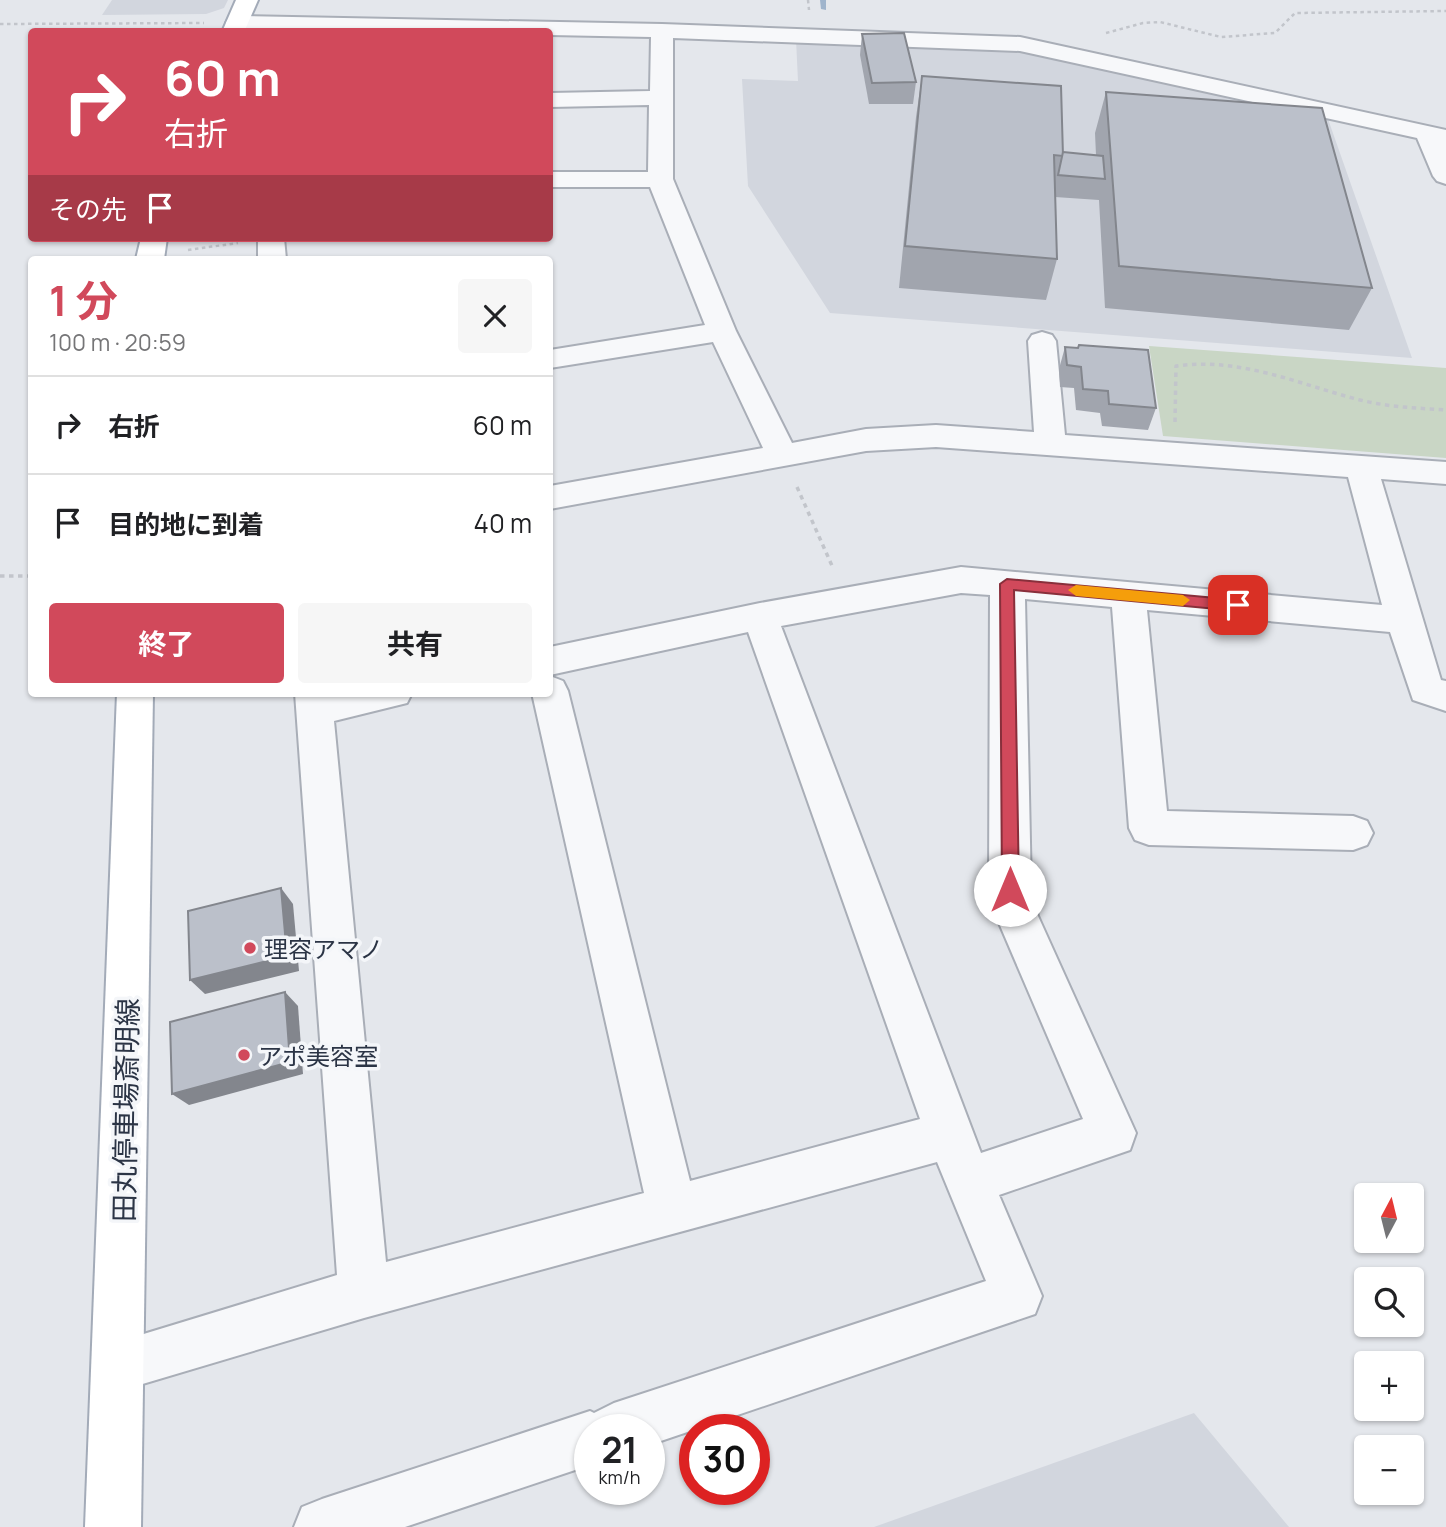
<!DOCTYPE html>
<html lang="ja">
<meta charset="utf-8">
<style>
:root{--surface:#fff;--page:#f6f6f6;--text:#202124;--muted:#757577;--line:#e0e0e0;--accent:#d1495b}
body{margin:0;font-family:Manrope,"Noto Sans JP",sans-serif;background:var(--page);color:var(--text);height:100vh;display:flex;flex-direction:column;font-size:26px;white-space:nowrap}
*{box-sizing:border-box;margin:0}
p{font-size:23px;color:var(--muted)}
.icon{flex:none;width:38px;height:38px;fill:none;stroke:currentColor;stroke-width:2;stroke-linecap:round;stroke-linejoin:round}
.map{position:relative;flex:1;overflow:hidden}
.panel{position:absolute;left:28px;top:256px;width:525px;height:441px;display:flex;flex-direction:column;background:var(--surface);border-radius:7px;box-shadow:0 2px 5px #0004}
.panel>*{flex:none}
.top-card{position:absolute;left:28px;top:28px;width:525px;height:214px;border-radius:7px;box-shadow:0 2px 5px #0004;background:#d1495b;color:#fff;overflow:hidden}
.needle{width:46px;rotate:7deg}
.fabs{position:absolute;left:1354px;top:1183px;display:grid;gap:14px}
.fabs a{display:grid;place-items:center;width:70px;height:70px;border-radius:7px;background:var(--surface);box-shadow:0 2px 5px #0004;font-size:35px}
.speed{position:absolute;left:574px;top:1414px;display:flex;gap:14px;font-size:35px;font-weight:700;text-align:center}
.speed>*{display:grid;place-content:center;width:91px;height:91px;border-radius:50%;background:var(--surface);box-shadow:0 2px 5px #0004;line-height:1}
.speed small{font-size:18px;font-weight:400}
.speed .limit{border:10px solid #d22;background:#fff;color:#111}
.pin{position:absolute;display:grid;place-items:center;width:60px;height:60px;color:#fff;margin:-30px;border-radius:14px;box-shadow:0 4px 10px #0006}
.me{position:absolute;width:77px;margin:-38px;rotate:0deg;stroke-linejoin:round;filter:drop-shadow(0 0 5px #0008)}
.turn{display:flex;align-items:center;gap:24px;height:147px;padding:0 21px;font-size:32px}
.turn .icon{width:91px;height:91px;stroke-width:2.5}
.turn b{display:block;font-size:49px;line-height:60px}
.then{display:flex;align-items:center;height:66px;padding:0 21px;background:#0003;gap:14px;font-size:26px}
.round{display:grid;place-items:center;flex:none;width:74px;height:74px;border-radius:7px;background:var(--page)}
.overview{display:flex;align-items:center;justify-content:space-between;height:119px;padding:0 21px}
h1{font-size:42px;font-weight:700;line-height:52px;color:var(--accent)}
.cta{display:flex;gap:14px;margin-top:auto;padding:14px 21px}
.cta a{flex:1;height:80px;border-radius:7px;background:var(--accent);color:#fff;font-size:28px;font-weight:700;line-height:80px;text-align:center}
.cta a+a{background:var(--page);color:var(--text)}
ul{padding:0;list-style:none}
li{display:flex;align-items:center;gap:21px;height:98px;padding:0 21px;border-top:2px solid var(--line)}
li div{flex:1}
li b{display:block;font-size:26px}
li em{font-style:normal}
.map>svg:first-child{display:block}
</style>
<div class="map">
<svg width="1446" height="1527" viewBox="0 0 1446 1527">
<rect width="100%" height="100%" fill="#e4e7ec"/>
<g fill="#d2d6de">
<polygon points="112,0 228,0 224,8 206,14 102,15"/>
<polygon points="796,39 988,47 1045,54 1328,119 1412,358 830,313 748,186 742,79 798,81"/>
<polygon points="1194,1413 1289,1527 874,1527"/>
</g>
<polygon fill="#c9d6c5" points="1149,346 1446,368 1446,458 1163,436"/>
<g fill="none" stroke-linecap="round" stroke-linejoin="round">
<polygon fill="#9fb4cc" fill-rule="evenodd" points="820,0 826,0 826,10 821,9"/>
<defs>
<g id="minor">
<path d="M237,16L662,24L1020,37L1446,130V184L1437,181L1433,176L1417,138L1020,51L673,38V179L736,331L792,443L866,429L936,425L1034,432L1028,341L1032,335L1042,332L1052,335L1056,341L1065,435L1446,462V484L1381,479L1441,680L1446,681V711L1413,700L1390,632L1147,610L1167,811L1353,816L1367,821L1373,833L1367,845L1353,850L1149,845L1135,840L1129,828L1112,607L1025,599L1031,890L1038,916L1136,1133L1130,1150L999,1195L1042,1296L1035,1314L649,1445V1430H590V1465L405,1527H294L302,1507L322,1499L590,1411L594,1413L614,1403L986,1281L937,1162L364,1318L119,1391L101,1383L93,1365L101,1347L337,1275L295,693H412L407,703L334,721L386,1262L644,1193L532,693H550V676L563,681L568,691L690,1181L920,1119L748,632L550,675V647L760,603L961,567L1382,605L1348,477L936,447L866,451L550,509V486L763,448L713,342L550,368V350L705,325L650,187H550V172H648L649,105L550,107V93L650,91L651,37L550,35V32H341L229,28L226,23L229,18ZM961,593L990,595L989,890L996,916L1083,1119L981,1153L781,626Z"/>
<polygon points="258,238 284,238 286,259 258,259"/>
</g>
<g id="major">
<polygon points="236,0 258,0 244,32 222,32"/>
<polygon points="141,238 167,238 164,259 136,259"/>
<polygon points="117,693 153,693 141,1527 85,1527"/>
</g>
</defs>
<use href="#minor" stroke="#a9aeb7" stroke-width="4"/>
<use href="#major" stroke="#a3abb8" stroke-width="4"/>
<g stroke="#c2c5cb" stroke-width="2.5" stroke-dasharray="3.5 3.5" stroke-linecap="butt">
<polyline points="808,0 809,10"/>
<polyline points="0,24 204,23"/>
<polyline points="1106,33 1143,23 1160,22 1221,37 1275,33 1295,13 1446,11"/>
<polyline points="188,250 238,243"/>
</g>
<g stroke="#c2c5cb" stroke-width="3.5" stroke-dasharray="4.5 4.5" stroke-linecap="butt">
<path d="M1175,422L1176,366C1241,357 1298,384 1360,400C1388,407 1417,408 1446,410"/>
<polyline points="797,487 833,568"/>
<polyline points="0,576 32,576"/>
</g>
<use href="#minor" fill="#f7f8fa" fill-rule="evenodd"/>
<use href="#major" fill="#fff" fill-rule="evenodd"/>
</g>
<g fill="#a1a5ae">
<polygon points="862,34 916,82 913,104 869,104 860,55"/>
<polygon points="922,76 1063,152 1096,155 1095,133 1106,92 1372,288 1349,330 1105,308 1099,200 1055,197 1057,259 1046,300 899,288 916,117"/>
<polygon points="1065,347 1156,408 1148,430 1102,426 1100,413 1076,410 1074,388 1060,387 1059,369"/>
</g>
<g fill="#83868d">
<polygon points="281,888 293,904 299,971 205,994 190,980"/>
<polygon points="285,992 298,1006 303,1074 189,1105 172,1094"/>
</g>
<g fill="#bbc0ca" stroke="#83868d" stroke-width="2">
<polygon points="904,33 916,82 872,83 862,34"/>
<polygon points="922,76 1061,86 1063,156 1054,155 1057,259 905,246"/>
<polygon points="1106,92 1322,108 1372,288 1119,266"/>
<polygon points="1063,152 1103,156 1105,179 1058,175"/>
<polygon points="1079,345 1148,350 1156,408 1109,404 1108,391 1083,389 1081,367 1067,365 1065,347 1078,348"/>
<polygon points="281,888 287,956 190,980 188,911"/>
<polygon points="285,992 290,1062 172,1094 170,1022"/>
</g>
<polygon fill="#d1495b" stroke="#882f3b" stroke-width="2" points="1007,579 1238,600 1245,605 1238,611 1014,590 1019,890 1016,895 1010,897 1004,895 1002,890 1000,584"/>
<polygon fill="#f59e0b" points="1076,585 1183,595 1190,600 1183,606 1076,596 1068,590"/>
<g fill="#d1495b" stroke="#f4f6f9" stroke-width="2.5">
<circle cx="250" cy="948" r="7"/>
<circle cx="244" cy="1055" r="7"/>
</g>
<g text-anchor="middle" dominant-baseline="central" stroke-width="7" stroke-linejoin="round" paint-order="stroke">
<g font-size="24" fill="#2b3445" stroke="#f4f6f9" text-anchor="start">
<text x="264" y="948">理容アマノ</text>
<text x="258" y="1055">アポ美容室</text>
</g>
<g font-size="28" fill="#2b3445" stroke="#f4f6f9">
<text transform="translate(125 1110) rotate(-89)">田丸停車場斎明線</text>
</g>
</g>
</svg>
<div class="fabs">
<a><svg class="needle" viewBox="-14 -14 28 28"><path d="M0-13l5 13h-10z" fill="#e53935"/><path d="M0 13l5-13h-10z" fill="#757577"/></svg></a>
<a><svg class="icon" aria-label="search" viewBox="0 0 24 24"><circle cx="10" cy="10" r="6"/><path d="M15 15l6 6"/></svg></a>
<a>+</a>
<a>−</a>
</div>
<div class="speed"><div>21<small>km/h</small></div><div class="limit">30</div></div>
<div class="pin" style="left:1238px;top:605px;background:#d93025"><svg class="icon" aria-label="arrive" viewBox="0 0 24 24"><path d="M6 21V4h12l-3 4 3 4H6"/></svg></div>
<svg class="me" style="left:1010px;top:890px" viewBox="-20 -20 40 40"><circle r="19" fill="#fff"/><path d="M0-13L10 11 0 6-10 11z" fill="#d1495b"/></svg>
<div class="top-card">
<div class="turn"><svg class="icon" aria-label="right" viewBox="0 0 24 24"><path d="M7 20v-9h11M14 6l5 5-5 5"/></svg><div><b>60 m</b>右折</div></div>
<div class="then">その先<svg class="icon" aria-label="arrive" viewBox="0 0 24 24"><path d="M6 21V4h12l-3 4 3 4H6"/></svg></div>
</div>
<section class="panel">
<div class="overview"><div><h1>1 分</h1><p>100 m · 20:59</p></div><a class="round"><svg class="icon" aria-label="close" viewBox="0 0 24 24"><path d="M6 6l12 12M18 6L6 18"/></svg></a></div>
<ul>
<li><svg class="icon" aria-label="right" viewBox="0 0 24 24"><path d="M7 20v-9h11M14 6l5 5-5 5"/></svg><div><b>右折</b></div><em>60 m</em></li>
<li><svg class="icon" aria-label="arrive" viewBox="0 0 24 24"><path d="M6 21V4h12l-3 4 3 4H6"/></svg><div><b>目的地に到着</b></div><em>40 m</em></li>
</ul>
<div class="cta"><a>終了</a><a>共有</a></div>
</section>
</div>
